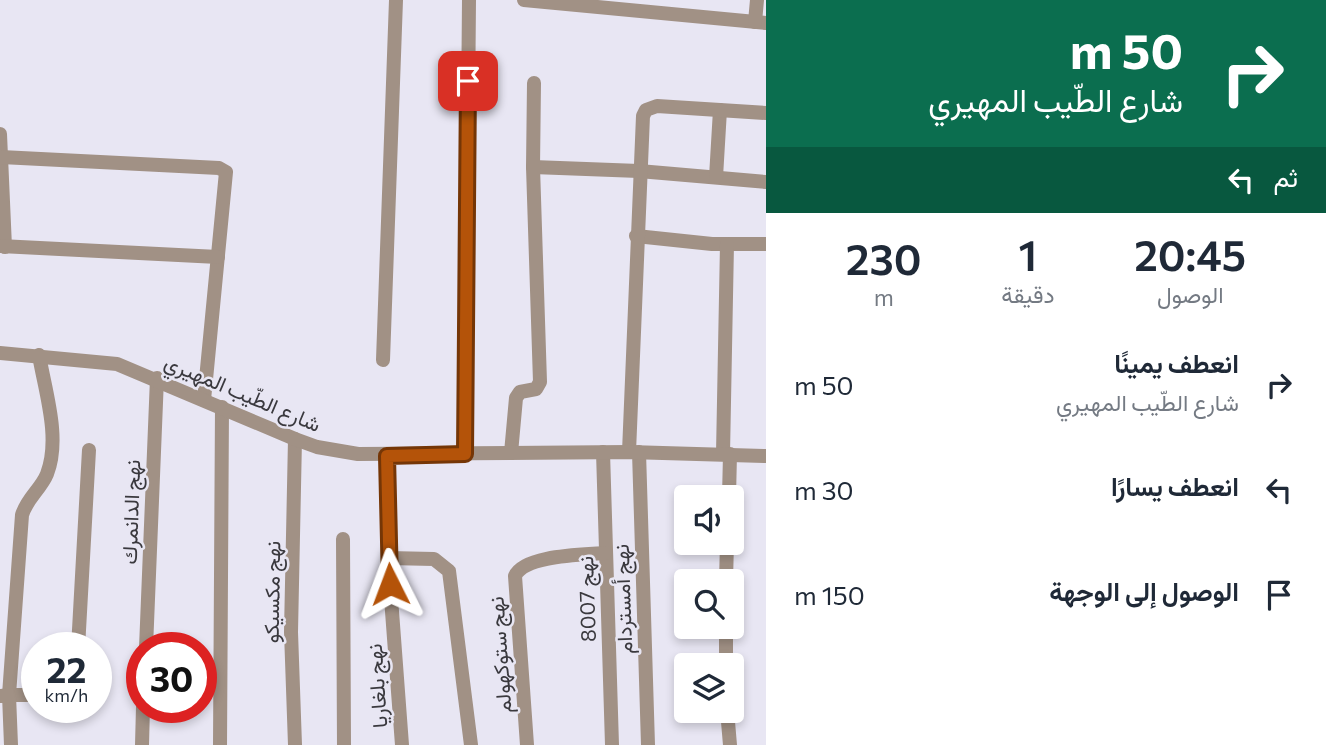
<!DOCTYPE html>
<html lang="ar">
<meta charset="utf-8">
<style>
:root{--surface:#fff;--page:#f2f2f3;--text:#1f2937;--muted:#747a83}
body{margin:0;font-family:Commissioner,Vazirmatn,sans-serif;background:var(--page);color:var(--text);direction:rtl;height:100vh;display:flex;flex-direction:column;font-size:26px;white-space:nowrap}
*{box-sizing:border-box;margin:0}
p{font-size:23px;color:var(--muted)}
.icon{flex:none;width:38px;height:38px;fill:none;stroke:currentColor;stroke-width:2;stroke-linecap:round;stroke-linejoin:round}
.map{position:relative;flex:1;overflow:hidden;direction:ltr}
.details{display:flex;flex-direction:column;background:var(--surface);width:560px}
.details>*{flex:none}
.top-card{background:#0b6e4f;color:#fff;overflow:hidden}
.fabs{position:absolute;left:674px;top:485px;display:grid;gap:14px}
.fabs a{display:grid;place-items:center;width:70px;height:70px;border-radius:7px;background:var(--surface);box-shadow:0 4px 10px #0003;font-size:35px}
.speed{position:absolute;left:21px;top:632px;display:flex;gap:14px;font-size:35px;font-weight:700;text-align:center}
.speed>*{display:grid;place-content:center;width:91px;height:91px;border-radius:50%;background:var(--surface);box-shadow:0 4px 10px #0003;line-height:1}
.speed small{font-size:18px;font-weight:400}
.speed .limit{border:10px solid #d22;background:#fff;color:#111}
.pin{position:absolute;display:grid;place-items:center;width:60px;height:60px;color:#fff;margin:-30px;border-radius:14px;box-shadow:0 4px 10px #0006}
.me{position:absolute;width:77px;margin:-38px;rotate:357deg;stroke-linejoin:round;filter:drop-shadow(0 0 5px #0008)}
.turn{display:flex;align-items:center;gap:24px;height:147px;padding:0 28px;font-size:32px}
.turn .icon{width:91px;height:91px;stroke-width:2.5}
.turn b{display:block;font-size:49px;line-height:60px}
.then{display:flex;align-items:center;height:66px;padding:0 28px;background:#0003;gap:14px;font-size:26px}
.eta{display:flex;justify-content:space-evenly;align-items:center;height:119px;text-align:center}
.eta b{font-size:42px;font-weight:600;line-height:49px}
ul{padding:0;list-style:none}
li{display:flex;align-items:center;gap:21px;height:105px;padding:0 28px}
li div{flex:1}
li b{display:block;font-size:26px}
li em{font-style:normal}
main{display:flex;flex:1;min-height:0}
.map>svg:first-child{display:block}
</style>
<main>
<section class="details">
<div class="top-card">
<div class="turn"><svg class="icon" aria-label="right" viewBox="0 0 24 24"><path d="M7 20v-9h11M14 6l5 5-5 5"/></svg><div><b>50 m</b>شارع الطّيب المهيري</div></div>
<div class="then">ثم<svg class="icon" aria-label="left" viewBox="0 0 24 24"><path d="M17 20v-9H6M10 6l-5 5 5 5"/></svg></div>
</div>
<div class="eta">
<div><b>20:45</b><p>الوصول</p></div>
<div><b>1</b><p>دقيقة</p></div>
<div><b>230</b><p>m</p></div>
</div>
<ul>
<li><svg class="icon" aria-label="right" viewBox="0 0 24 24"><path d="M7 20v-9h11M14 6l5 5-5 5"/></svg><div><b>انعطف يمينًا</b><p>شارع الطّيب المهيري</p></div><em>50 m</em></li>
<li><svg class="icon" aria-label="left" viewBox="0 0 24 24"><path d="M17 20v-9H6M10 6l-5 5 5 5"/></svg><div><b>انعطف يسارًا</b></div><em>30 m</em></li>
<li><svg class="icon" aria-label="arrive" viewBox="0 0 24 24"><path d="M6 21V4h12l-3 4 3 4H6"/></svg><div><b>الوصول إلى الوجهة</b></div><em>150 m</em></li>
</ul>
</section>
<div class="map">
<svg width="766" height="745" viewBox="0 0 766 745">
<rect width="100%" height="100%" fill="#e8e6f3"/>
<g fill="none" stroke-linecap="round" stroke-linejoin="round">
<g stroke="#a19185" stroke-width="14">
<polyline points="524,0 766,23"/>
<polyline points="755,22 757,0"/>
<polyline points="0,134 5,247"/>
<polyline points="1,157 219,168 226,172 204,400"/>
<polyline points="533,167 639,171 766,182"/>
<polyline points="716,177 720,110"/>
<polyline points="636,236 712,244 766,244"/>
<polyline points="0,246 218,257"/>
<polyline points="383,360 396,0"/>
<polyline points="295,439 291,632 295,745"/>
<polyline points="603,452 612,745"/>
<polyline points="629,452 643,116 646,110 657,106 766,113"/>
<polyline points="639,452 648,745"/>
<polyline points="511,453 516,398 520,392 536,389 540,382 533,167 534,83"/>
<polyline points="465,454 469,0"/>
<polyline points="723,454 727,244"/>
<polyline points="387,456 388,558 402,745"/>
<polyline points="729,497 730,454"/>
<polyline points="343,539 344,745"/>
<polyline points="388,558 434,559 449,571 471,745"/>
<polyline points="726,581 727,542"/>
<polyline points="78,648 89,450"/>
<polyline points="146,648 157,378"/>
<polyline points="726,665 726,626"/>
<path d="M37,695H9L22,515C27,498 41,489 47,474C61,438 45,391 39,355"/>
<polyline points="1,696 9,695 11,745"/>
<polyline points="727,710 730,745"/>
<polyline points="142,745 143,707"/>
<polyline points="220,745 222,407"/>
<path d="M527,745L515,576C524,555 583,555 605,553"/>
</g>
<polyline stroke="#a19185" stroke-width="14" points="0,353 117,364 295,439 317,447 358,454 629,452 766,456"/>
</g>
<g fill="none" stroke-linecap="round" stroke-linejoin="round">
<defs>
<polyline id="route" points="390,584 387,456 465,454 468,81"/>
</defs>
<use href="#route" stroke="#753606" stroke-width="18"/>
<use href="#route" stroke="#b45309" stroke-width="12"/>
</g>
<g text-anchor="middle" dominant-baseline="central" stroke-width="5" stroke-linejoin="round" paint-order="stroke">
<g font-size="21" fill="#3a393e" stroke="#e8e6f3">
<text transform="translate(243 392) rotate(23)">شارع الطّيب المهيري</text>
<text transform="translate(130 512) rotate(-88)">نهج الدانمرك</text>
<text transform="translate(271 592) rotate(-89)">نهج مكسيكو</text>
<text transform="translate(586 599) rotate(-92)">نهج 8007</text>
<text transform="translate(622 599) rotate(-92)">نهج أمستردام</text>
<text transform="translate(499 655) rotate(-94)">نهج ستوكهولم</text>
<text transform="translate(376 686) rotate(-94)">نهج بلغاريا</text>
</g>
</g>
</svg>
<div class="fabs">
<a><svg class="icon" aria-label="sound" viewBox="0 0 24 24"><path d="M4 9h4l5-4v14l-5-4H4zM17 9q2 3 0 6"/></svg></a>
<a><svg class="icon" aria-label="search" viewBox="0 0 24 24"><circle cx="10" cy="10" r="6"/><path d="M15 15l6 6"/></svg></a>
<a><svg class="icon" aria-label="layers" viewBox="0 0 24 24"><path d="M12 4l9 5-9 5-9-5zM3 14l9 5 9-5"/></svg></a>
</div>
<div class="speed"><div>22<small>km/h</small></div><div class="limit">30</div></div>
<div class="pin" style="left:468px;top:81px;background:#d93025"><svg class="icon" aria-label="arrive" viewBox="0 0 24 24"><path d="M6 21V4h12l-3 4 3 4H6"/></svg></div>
<svg class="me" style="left:390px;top:584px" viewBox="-20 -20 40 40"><path d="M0-17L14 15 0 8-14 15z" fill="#b45309" stroke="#fff" stroke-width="4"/></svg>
</div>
</main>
